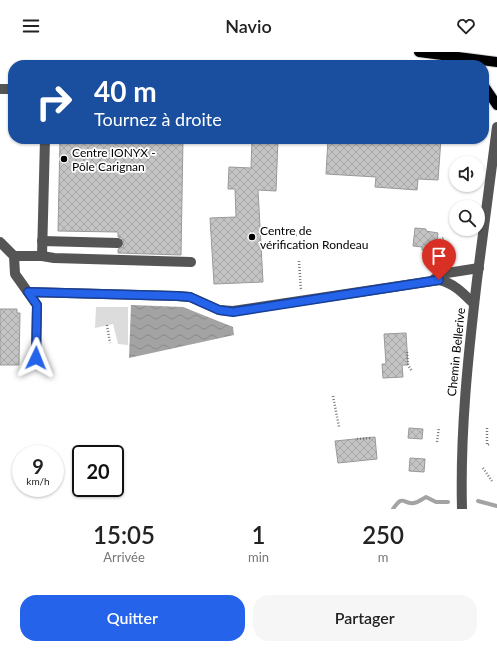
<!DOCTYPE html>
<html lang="fr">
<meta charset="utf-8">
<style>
:root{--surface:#fff;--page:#f6f6f6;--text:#222;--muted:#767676;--accent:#2563eb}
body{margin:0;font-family:Lato,sans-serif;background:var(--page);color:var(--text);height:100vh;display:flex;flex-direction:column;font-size:15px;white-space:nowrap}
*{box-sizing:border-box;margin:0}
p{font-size:13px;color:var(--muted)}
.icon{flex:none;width:22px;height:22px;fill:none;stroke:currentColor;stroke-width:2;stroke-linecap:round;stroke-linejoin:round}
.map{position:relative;height:457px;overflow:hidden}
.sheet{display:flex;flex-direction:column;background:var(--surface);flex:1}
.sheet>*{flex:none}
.hud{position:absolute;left:8px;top:8px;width:481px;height:84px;border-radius:16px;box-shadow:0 1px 3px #0004;background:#1a4fa0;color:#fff;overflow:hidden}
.controls{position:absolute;left:449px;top:104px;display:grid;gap:8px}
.controls a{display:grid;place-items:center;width:36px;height:36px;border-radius:50%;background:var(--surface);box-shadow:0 1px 3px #0004;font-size:20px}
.speed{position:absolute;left:12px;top:393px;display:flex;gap:8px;font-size:20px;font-weight:700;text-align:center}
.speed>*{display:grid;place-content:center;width:52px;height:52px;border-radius:50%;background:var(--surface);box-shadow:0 1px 3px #0004;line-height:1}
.speed small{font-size:10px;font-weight:400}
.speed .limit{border:2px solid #111;border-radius:6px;background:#fff;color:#111}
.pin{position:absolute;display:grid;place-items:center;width:34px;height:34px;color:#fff;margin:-41px -17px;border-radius:50% 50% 50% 0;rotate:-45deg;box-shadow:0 0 4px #0007}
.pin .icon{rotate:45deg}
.me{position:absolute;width:44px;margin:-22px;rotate:2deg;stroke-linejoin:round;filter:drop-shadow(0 0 3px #0008)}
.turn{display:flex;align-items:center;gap:14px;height:84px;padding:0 20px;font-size:18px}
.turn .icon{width:52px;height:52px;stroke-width:2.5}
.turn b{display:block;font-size:28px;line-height:34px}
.eta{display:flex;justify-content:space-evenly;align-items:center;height:68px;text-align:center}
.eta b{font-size:24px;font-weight:600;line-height:28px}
.primary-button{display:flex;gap:8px;margin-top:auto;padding:8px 20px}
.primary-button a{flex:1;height:46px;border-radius:16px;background:var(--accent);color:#fff;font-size:16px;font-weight:600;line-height:46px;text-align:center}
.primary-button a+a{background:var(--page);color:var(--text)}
header{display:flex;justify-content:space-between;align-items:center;height:52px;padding:0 20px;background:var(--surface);font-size:18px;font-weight:600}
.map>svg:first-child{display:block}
</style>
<header><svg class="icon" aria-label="menu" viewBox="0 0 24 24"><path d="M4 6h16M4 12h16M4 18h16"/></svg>Navio<svg class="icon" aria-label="heart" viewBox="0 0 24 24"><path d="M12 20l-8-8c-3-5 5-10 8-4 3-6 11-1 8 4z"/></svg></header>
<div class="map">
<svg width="497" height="457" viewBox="0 0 497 457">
<defs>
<pattern id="water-waves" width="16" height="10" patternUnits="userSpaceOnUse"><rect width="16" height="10" fill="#a3a3a3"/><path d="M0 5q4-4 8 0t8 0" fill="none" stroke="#8b8b8b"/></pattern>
<pattern id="building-cross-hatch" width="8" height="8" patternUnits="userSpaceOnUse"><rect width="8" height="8" fill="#c4c4c4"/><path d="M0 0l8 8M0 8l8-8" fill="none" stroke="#a7a7a7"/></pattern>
</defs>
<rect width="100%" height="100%" fill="#fff"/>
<polygon fill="#dcdcdc" points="96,255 128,255 128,293 118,292 113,272 95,276"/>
<polygon fill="url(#water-waves)" points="131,253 183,255 233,275 234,283 129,306"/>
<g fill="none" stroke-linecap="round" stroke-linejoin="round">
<g stroke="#a3a3a3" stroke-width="4">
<polyline points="478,449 497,454"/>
<path d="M393,457C404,441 403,453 414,451C419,450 422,447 426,445L436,450H448"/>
</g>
</g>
<g fill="url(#building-cross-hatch)" stroke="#999">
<polygon points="60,87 183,87 181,203 118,201 118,197 123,195 124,191 122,186 118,185 118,180 58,179"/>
<polygon points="252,87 278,87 276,139 258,138 263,230 214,232 210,166 236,165 235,137 228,137 229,115 251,116"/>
<polygon points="328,87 441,87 438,128 418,127 417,138 375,135 376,125 326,122"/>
<polygon points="415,176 426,177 426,179 438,181 436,200 422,198 422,195 413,194"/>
<polygon points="0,257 17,257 17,261 20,261 19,313 0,313"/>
<polygon points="406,281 408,313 402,313 403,325 383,326 382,312 386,312 384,282"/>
<polygon points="409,376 423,377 422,387 408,386"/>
<polygon points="375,385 377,407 338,411 335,389"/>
<polygon points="410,406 425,407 424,420 409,419"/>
</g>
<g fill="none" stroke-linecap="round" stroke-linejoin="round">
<defs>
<g id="major">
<polyline points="419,0 497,10"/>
<polyline points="484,34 497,53"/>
</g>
</defs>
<use href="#major" stroke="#dbdbdb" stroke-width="12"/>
<g stroke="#777" stroke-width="2.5" stroke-dasharray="1 2" stroke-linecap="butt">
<polyline points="260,182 301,183"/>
<polyline points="437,189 444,186"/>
<polyline points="299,209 301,239"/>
<polyline points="107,273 110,291"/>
<polyline points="407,300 408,313 412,319"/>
<polyline points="333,344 339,375"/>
<polyline points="487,376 487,393 489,392"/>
<polyline points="357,387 371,386"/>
<polyline points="437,390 439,375"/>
<polyline points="483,416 492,429"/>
</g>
<g stroke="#555" stroke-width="10">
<polyline points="0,37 13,37"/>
<polyline points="42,189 118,191"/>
<polyline points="0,190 14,204 15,222 37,253 36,306"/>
<polyline points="14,204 42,204 45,87"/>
<polyline points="42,204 54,206 191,210"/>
<polyline points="434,227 447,221 479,216"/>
<path d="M28,240L177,244L190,245L219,258L233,259L439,228C454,231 464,242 474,252"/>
<path d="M462,457C460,380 468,304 477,228C484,177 490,126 497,75"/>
</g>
<use href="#major" stroke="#000" stroke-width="10"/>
</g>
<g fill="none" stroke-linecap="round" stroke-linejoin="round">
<defs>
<polyline id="route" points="36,306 37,253 28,240 177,244 190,245 219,258 233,260 439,228"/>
</defs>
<use href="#route" stroke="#184099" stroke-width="10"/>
<use href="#route" stroke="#2563eb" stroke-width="7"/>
</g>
<g fill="#000" stroke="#fff" stroke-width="1.5">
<circle cx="64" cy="107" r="4"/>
<circle cx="252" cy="185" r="4"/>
</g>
<g text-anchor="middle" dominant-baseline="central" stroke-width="3.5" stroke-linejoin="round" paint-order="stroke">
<g font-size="12" fill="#000" stroke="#fff" text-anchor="start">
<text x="72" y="100">Centre IONYX -<tspan x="72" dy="14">Pôle Carignan</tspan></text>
<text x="260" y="178">Centre de<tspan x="260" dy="14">vérification Rondeau</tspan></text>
</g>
<g font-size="12" fill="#000" stroke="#fff">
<text transform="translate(456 300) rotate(-84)">Chemin Bellerive</text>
</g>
</g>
</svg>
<div class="controls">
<a><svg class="icon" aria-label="sound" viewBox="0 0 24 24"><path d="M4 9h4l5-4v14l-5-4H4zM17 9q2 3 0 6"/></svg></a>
<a><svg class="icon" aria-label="search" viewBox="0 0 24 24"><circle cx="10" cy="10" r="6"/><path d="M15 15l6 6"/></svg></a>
</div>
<div class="speed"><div>9<small>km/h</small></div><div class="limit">20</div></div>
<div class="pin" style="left:439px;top:228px;background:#d93025"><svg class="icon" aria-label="arrive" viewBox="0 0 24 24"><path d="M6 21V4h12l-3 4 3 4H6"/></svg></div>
<svg class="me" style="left:36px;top:306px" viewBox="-20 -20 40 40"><path d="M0-17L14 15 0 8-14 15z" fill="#2563eb" stroke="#fff" stroke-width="4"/></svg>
<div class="hud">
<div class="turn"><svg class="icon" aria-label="right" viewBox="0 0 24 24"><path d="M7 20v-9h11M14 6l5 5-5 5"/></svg><div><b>40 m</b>Tournez à droite</div></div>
</div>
</div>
<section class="sheet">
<div class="eta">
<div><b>15:05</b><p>Arrivée</p></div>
<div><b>1</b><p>min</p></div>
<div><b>250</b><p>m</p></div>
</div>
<div class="primary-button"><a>Quitter</a><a>Partager</a></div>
</section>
